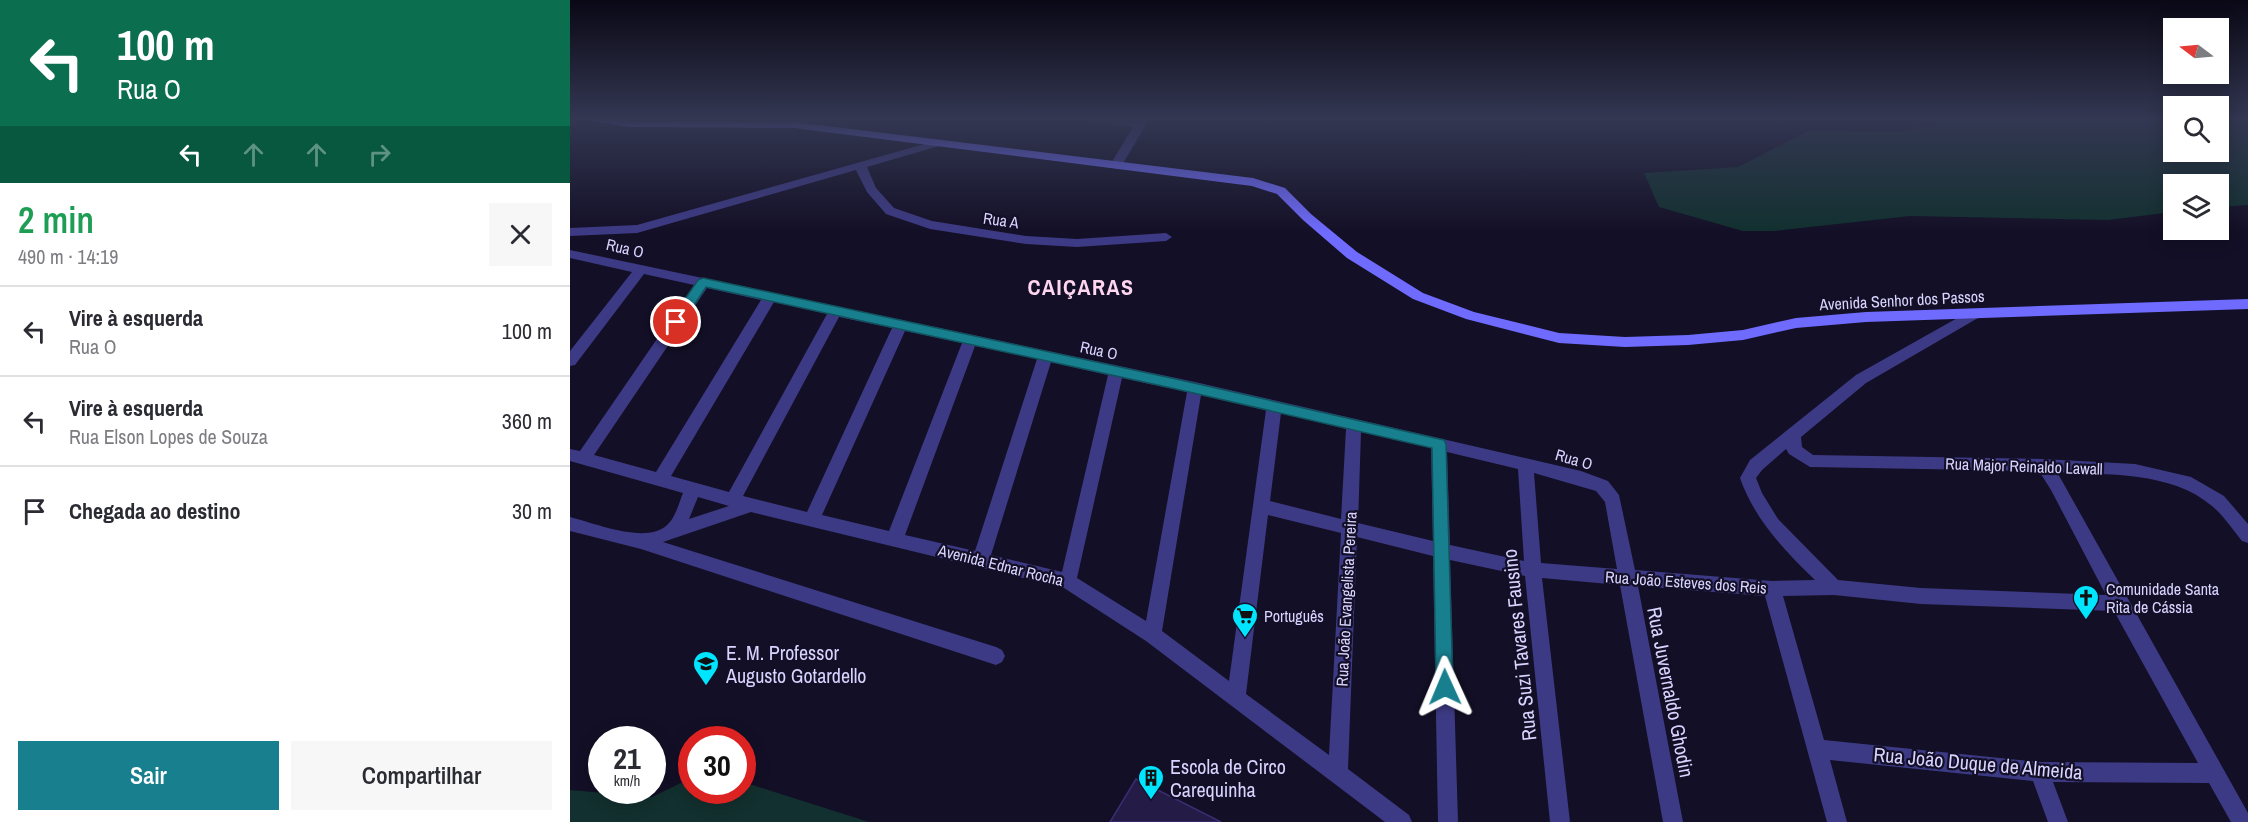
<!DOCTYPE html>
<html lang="pt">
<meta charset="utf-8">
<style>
:root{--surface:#fff;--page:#f7f7f7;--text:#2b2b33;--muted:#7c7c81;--line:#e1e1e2;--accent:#187f8f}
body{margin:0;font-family:"Archivo Narrow",sans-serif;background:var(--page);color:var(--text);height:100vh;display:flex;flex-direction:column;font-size:22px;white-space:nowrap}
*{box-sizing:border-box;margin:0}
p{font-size:20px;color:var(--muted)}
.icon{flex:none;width:33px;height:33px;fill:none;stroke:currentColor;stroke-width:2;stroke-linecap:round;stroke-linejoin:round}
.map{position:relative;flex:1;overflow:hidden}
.drawer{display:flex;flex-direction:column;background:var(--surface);width:570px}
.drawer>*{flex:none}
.top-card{background:#0b6e4f;color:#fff;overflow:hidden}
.needle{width:39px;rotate:286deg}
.controls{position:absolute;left:1593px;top:18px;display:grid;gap:12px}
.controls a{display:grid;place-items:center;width:66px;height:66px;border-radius:0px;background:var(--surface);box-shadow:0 3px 15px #0003;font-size:30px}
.speed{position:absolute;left:18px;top:726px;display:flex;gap:12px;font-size:30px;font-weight:700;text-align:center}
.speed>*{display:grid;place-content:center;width:78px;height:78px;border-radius:50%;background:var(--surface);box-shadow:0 3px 15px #0003;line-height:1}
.speed small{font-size:15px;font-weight:400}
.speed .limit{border:9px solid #d22;background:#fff;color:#111}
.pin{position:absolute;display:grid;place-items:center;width:51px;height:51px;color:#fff;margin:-26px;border:3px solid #fff;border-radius:50%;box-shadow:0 2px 6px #0007}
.me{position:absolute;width:66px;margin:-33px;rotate:359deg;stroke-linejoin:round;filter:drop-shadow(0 0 4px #0008)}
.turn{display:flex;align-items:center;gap:21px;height:126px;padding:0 18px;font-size:27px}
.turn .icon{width:78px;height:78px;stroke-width:2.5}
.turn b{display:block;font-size:42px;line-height:51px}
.lanes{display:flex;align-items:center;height:57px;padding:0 18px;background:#0003;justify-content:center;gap:30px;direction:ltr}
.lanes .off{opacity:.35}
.round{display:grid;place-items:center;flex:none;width:63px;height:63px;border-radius:0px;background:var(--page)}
.headline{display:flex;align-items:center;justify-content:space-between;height:102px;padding:0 18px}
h1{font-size:36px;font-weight:600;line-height:45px;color:#1e9e55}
.action{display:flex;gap:12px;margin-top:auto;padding:12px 18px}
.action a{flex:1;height:69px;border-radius:0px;background:var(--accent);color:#fff;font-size:24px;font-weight:600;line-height:69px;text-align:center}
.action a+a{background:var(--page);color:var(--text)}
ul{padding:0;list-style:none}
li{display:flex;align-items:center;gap:18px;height:90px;padding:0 18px;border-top:2px solid var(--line)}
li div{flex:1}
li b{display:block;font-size:22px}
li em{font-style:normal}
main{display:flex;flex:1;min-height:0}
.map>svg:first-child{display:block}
</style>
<main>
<section class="drawer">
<div class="top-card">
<div class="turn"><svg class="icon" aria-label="left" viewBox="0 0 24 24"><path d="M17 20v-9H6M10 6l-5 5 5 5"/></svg><div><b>100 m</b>Rua O</div></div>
<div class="lanes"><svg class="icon" aria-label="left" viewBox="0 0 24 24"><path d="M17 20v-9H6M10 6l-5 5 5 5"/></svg><svg class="icon off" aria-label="ahead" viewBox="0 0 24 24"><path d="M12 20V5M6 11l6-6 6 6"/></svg><svg class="icon off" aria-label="ahead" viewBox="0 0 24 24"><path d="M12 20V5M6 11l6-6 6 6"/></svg><svg class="icon off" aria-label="right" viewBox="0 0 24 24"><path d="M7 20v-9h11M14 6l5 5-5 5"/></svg></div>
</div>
<div class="headline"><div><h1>2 min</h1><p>490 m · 14:19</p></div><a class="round"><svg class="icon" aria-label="close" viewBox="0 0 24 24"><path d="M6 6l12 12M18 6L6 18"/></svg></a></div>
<ul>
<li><svg class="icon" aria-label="left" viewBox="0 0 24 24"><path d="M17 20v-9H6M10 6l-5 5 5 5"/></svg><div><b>Vire à esquerda</b><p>Rua O</p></div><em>100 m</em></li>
<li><svg class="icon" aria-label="left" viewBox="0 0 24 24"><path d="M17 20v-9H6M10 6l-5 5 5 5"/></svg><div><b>Vire à esquerda</b><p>Rua Elson Lopes de Souza</p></div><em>360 m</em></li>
<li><svg class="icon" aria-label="arrive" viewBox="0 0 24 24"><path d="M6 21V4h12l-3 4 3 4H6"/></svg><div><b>Chegada ao destino</b></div><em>30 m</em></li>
</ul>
<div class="action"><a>Sair</a><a>Compartilhar</a></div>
</section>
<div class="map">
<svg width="1678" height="822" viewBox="0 0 1678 822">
<rect width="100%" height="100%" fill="#130f26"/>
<g fill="#12302f">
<polygon points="1391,118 1603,118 1604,152 1648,152 1649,118 1678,118 1678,205 1649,207 1648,184 1604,184 1603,212 1538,220 1340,216 1204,231 1173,231 1089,207 1074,173 1168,167 1240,130 1333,131"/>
<polygon points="121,778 122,790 172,790 173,782 299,822 0,822 0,790 82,797"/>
</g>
<polygon fill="#241b47" stroke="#3b2d73" stroke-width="1.5" points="566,779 651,822 540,822"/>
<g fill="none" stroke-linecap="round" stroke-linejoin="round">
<g fill="#3d3a85" fill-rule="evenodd">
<polygon points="231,118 245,118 228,127 220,127 220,123"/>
<polygon points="514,118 567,120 569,118 580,118 552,165 546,169 540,165 563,127 520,121"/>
<polygon points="365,141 369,142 369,146 297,167 306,188 324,208 362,221 456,236 507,239 596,233 602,237 596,241 507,247 456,244 360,229 316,214 297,192 286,170 67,233 0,236 0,228 67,225"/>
<path d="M0,250L625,382L1011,471L1038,481L1049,495L1065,570L1202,581L1245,580C1213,549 1185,520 1170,478L1180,460L1286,375L1398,312H1408L1410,315L1408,318L1296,383L1231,437L1232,447L1243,455L1473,459L1565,464L1621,477L1654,496L1678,524V543L1672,541C1663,530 1653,515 1642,506C1601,471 1537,475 1487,472L1678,813V822H1661L1639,783L1483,782L1498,822H1478L1463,781L1260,760L1277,822H1257L1195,596L1068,586L1113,822H1093L1050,585L972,578L1000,822H980L955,576L880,560L888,822H868L863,556L787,537L778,769L839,815L842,822H815L576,641L494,588L181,512L93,542L426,647L432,650L435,656L432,662L426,665L71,549L0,531V517C24,523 75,544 96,526C105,519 109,503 113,493L0,461V449L10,451L124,285L74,274L5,365L0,366V351L62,272L0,258ZM137,288L191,300L86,472L24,455ZM204,302L257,314L159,492L101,476ZM269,317L322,328L237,512L173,496ZM335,331L392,343L319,531L252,515ZM405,346L467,359L405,551L335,535ZM481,362L538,375L492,572L421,555ZM552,378L617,392L576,621L507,578ZM631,395L696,410L659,681L592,631ZM711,413L776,429L771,519L700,501ZM791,432L861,448L863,541L788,523ZM1216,449L1219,454L1240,467L1469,471L1481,490L1536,595L1351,588L1268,580L1208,519L1192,493L1186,478L1192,470ZM877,452L948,469L954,561L880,545ZM964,473L1026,491L1035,502L1047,569L971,563ZM128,497L159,506L119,519ZM698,515L771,533L759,755L676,694ZM1264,595L1351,604L1544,611L1628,763L1469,762L1254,740L1213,596Z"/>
</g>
<polygon fill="#6f6bff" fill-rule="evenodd" points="19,118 41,118 58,121 224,122 683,178 715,188 741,214 787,252 853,293 904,312 989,333 1055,337 1118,335 1173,330 1226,318 1296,312 1678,299 1678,309 1296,322 1226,328 1173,340 1118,345 1055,347 989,343 896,319 843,299 777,258 733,220 707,194 682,186 224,128 58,127 25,121"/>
</g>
<linearGradient id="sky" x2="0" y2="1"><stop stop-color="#0a0815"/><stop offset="0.51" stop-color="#333752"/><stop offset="1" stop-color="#333752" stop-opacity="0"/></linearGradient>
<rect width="1678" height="233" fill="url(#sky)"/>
<polygon fill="#187f8f" stroke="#10535d" stroke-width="1.5" points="133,278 606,379 874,440 876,444 883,687 881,692 875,695 869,692 866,687 862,448 606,389 136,287 111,325 102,325 100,322 102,318 128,280"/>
<defs>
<symbol id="church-pin" viewBox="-11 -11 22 30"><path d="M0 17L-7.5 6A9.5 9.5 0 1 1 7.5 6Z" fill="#00e5ff" stroke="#130f26"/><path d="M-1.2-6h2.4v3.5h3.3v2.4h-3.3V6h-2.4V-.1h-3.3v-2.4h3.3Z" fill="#111"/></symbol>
<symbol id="supermarket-pin" viewBox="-11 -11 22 30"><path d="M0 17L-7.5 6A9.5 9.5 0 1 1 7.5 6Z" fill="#00e5ff" stroke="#130f26"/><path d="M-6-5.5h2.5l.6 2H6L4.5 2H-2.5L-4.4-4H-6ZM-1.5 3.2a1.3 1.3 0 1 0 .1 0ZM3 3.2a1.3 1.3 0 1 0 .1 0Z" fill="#111"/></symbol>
<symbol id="school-pin" viewBox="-11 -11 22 30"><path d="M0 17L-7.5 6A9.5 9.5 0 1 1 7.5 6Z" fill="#00e5ff" stroke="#130f26"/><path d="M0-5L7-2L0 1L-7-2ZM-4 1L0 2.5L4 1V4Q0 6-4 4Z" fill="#111"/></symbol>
<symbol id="building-pin" viewBox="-11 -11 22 30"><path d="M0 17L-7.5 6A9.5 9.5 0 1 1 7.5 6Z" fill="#00e5ff" stroke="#130f26"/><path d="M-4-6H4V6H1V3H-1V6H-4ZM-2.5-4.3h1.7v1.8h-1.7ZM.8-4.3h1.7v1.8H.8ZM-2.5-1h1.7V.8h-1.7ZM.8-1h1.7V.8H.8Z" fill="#111"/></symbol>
</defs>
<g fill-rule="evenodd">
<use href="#church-pin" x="1501" y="583" width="30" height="40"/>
<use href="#supermarket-pin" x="660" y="601" width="30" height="40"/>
<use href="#school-pin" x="121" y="649" width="30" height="40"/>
<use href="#building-pin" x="566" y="763" width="30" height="40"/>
</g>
<g text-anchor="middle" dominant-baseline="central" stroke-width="4.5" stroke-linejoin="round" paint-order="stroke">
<g font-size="16" fill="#d9d4ff" stroke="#130f26">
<text transform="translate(431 220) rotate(8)">Rua A</text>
<text transform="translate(55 248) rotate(13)">Rua O</text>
<text transform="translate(1332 300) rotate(-3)">Avenida Senhor dos Passos</text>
<text transform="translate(529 350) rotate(12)">Rua O</text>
<text transform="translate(1004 459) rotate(16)">Rua O</text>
<text transform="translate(1454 466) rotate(2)">Rua Major Reinaldo Lawall</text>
<text transform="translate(431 565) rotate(14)">Avenida Ednar Rocha</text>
<text transform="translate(1116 582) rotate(4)">Rua João Esteves dos Reis</text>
<text transform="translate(776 599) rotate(-87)">Rua João Evangelista Pereira</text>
</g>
<g font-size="16" fill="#d9d4ff" stroke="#130f26" text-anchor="start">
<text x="1536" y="589">Comunidade Santa<tspan x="1536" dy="18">Rita de Cássia</tspan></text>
<text x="694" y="616">Português</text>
</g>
<g font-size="20" fill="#d9d4ff" stroke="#130f26">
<text transform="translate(949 645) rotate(-96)">Rua Suzi Tavares Fausino</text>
<text transform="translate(1101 692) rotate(79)">Rua Juvernaldo Ghodin</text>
<text transform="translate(1408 763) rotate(5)">Rua João Duque de Almeida</text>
</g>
<g font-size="20" fill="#d9d4ff" stroke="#130f26" text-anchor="start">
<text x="156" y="652">E. M. Professor<tspan x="156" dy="23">Augusto Gotardello</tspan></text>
<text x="600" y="766">Escola de Circo<tspan x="600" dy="23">Carequinha</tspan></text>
</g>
<g font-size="22" font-weight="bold" letter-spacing="1.5" fill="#ffd6f0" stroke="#130f26">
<text x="511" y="287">CAIÇARAS</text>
</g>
</g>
</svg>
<div class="controls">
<a><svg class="needle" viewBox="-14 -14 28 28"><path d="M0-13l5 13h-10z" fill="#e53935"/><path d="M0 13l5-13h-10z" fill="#7c7c81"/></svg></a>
<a><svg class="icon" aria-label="search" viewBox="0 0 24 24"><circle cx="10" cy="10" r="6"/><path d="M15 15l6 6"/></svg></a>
<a><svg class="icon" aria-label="layers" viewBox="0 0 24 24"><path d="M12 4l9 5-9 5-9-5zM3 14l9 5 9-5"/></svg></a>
</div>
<div class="speed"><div>21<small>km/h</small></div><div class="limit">30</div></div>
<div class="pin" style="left:106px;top:322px;background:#d93025"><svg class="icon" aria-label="arrive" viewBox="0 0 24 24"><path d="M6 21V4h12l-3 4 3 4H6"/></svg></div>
<svg class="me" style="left:875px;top:687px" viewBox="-20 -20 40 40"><path d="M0-17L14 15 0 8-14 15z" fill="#187f8f" stroke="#fff" stroke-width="4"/></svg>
</div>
</main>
